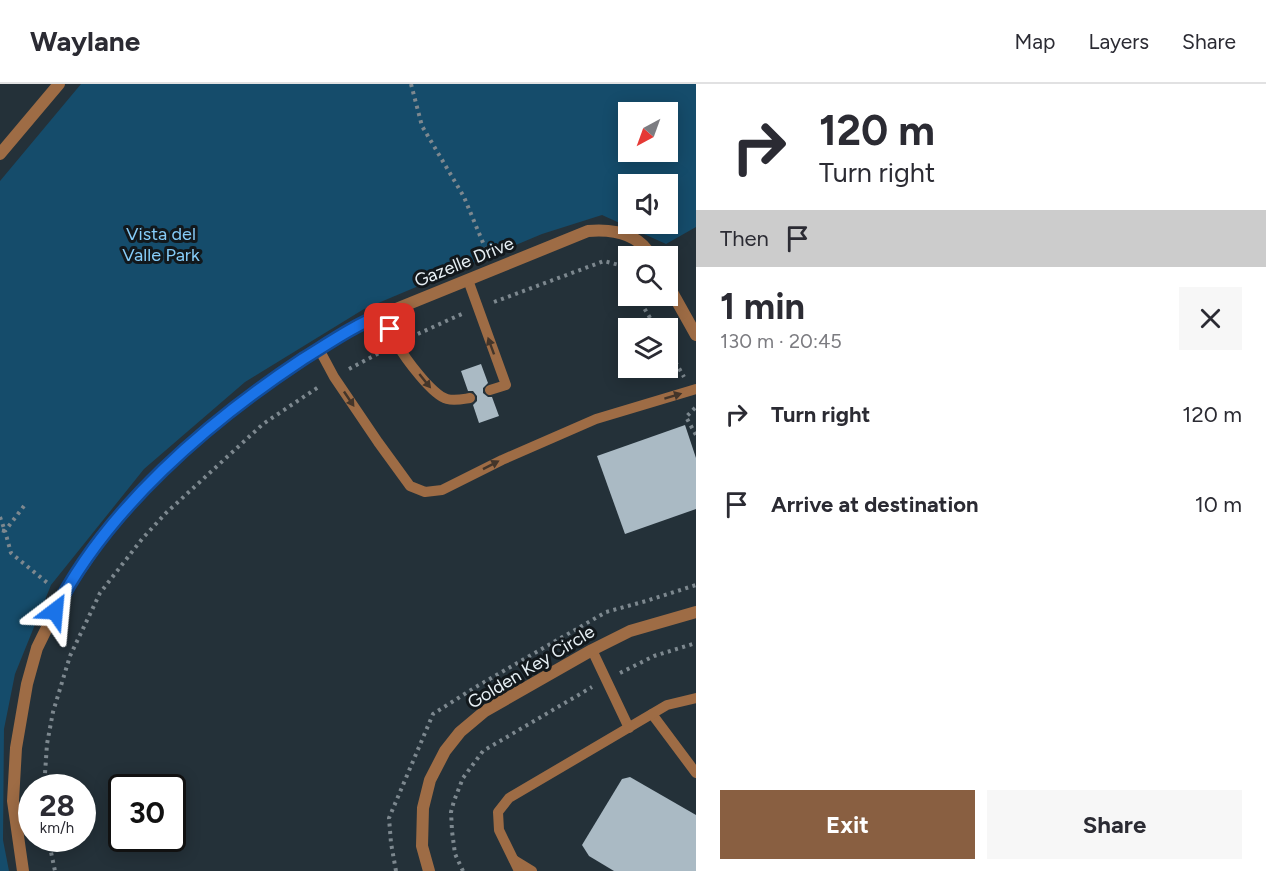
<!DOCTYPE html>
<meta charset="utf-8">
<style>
:root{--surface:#fff;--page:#f7f7f7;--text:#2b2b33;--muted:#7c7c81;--line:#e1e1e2;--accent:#895f41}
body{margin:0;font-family:Figtree,sans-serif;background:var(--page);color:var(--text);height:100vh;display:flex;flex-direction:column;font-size:22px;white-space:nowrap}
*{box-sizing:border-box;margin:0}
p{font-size:20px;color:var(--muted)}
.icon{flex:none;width:33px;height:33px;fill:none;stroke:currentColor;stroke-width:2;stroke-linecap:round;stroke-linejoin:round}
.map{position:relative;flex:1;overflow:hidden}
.drawer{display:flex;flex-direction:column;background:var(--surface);width:570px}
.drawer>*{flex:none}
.banner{background:#fff;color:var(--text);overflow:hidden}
.needle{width:39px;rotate:221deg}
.tools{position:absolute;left:618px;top:18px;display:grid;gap:12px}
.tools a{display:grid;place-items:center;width:60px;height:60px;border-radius:0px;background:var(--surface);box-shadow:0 3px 15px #0003;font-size:30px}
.speed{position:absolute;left:18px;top:690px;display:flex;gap:12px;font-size:30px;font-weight:700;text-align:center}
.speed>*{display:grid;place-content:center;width:78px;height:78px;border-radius:50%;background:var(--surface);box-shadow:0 3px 15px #0003;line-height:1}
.speed small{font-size:15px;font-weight:400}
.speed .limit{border:3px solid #111;border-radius:9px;background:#fff;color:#111}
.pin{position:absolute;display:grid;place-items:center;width:51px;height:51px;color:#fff;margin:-26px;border-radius:12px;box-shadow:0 3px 9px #0006}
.me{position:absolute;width:66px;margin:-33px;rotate:29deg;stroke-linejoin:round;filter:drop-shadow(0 0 4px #0008)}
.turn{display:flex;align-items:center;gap:21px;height:126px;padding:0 24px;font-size:27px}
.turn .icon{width:78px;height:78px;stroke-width:2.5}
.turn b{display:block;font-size:42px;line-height:51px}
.then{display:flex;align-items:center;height:57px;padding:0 24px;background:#0003;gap:12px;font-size:22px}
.round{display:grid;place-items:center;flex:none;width:63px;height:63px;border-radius:0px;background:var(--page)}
.head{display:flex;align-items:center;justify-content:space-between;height:102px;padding:0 24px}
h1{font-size:36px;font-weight:700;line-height:45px}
.primary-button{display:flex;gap:12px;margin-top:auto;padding:12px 24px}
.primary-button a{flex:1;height:69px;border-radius:0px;background:var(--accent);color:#fff;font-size:24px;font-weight:700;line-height:69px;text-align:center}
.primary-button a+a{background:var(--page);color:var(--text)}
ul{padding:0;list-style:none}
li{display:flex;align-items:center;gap:18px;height:90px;padding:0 24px}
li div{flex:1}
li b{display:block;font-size:22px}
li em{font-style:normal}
header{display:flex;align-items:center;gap:36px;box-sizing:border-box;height:84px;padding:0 30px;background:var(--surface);border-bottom:2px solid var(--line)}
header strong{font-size:28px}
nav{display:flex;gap:33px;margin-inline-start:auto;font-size:21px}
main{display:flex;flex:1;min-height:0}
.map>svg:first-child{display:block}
</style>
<header>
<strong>Waylane</strong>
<nav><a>Map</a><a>Layers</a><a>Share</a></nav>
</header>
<main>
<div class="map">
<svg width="696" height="787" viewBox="0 0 696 787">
<rect width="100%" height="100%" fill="#243139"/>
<path fill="#154c6b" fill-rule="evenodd" d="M81,0H696V143L666,160L602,131L542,150L364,225L245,298L144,385L51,501L15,590L4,645L3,756L9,787H0V97ZM628,28H668V68H628ZM628,100H668V140H628Z"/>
<g fill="#aabac4">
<polygon points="481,280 488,299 483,304 483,309 488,313 492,313 499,332 479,339 473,321 477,317 477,312 473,307 468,307 461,287"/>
<polygon points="685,341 696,374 696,425 625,450 597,372"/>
<polygon points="630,693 696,731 696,787 614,787 589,772 582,761 622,695"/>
</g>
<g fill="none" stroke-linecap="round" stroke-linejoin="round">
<g stroke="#7d888f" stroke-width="4" stroke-dasharray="3 4.5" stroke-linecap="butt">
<polyline points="411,0 422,42 464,113 486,166"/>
<polyline points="637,212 656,244"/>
<polyline points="494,218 604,177 619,181 628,197"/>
<polyline points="411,253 464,229"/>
<polyline points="668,265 684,293"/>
<polyline points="349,285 383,267"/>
<polyline points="695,324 686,333 696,351"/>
<polyline points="24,422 5,447 11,469 50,501"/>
<polyline points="0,433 5,447 0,446"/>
<polyline points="620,589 654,572 696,559"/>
<polyline points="44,704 47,660 53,628 70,572 100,509 142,455 166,429 263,340 320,302"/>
<polyline points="48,754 55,787"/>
<polyline points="396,787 391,759 389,734 433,630 474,604 606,528 646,517 696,501"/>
<polyline points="463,787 455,770 452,747 451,728 454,717 463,694 483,667 592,603"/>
</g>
<g stroke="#9e6c45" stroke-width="10">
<polyline points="468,196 506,301 490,306"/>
<path d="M383,230C388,240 392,251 397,260C405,274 432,311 447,315C455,317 463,315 470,314"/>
<polyline points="319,265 334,293 378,358 410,402 425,408 442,406 502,376 596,335 696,305"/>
<polyline points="592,566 629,644"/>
<polyline points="652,630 696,689"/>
<polyline points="514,776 532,787"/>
<polyline points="519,787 499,746 498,728 509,714 667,621 696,614"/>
</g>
<g stroke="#9e6c45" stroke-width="12">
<polyline points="0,70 59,0"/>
<polyline points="668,201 696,251"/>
<path d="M23,787L13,717L16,664L27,600L37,564L64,509L101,455L148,400L201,350L270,297L335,255L369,236L588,147C612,145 638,149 651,172"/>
<polyline points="429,787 422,762 423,724 430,696 445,667 460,648 485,627 592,566 630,547 696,528"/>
</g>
</g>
<defs><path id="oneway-solid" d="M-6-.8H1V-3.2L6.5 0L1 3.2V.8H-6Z" transform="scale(1.5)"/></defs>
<g fill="#43352a">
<use href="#oneway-solid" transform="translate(491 262) rotate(-110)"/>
<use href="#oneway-solid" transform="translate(425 297) rotate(51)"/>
<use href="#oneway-solid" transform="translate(673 312) rotate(-17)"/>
<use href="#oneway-solid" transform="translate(349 315) rotate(56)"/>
<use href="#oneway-solid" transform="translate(491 381) rotate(-27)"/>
</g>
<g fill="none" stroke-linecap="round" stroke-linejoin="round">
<defs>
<path id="route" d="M55,527C106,425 209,337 303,275C329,259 355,241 383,230L390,245"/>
</defs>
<use href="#route" stroke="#114b97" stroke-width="15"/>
<use href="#route" stroke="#1a73e8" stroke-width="10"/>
</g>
<g text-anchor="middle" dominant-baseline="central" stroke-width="6" stroke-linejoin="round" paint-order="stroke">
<g font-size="18" fill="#86ccf8" stroke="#12181c">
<text x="161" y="150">Vista del<tspan x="161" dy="21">Valle Park</tspan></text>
</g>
<g font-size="18" fill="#e7f0f5" stroke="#12181c">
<text transform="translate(464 178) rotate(-22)">Gazelle Drive</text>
<text transform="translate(531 583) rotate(-31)">Golden Key Circle</text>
</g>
</g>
</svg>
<div class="tools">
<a><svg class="needle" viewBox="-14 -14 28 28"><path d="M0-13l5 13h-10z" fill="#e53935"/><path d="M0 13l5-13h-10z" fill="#7c7c81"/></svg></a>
<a><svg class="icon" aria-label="sound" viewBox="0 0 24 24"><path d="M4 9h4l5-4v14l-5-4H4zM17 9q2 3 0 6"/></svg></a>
<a><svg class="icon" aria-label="search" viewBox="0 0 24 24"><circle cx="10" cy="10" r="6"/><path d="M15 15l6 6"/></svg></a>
<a><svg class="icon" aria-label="layers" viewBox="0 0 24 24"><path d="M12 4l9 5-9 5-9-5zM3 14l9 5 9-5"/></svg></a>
</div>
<div class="speed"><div>28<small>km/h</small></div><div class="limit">30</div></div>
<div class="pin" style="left:390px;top:245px;background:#d93025"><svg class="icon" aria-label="arrive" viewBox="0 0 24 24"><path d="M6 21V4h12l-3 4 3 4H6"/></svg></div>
<svg class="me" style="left:55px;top:527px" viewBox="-20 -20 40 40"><path d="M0-17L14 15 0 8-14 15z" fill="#1a73e8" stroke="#fff" stroke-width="4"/></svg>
</div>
<section class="drawer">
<div class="banner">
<div class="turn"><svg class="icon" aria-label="right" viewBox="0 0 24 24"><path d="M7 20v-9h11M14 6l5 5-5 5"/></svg><div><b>120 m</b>Turn right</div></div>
<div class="then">Then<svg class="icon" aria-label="arrive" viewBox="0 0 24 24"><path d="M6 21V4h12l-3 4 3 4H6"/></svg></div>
</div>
<div class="head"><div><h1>1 min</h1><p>130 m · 20:45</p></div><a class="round"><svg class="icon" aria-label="close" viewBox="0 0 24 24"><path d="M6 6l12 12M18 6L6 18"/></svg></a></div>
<ul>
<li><svg class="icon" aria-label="right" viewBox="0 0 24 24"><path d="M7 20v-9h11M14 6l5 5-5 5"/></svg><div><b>Turn right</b></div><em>120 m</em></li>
<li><svg class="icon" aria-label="arrive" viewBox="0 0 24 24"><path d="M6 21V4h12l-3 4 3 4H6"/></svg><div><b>Arrive at destination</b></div><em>10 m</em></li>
</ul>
<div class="primary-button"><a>Exit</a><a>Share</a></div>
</section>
</main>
